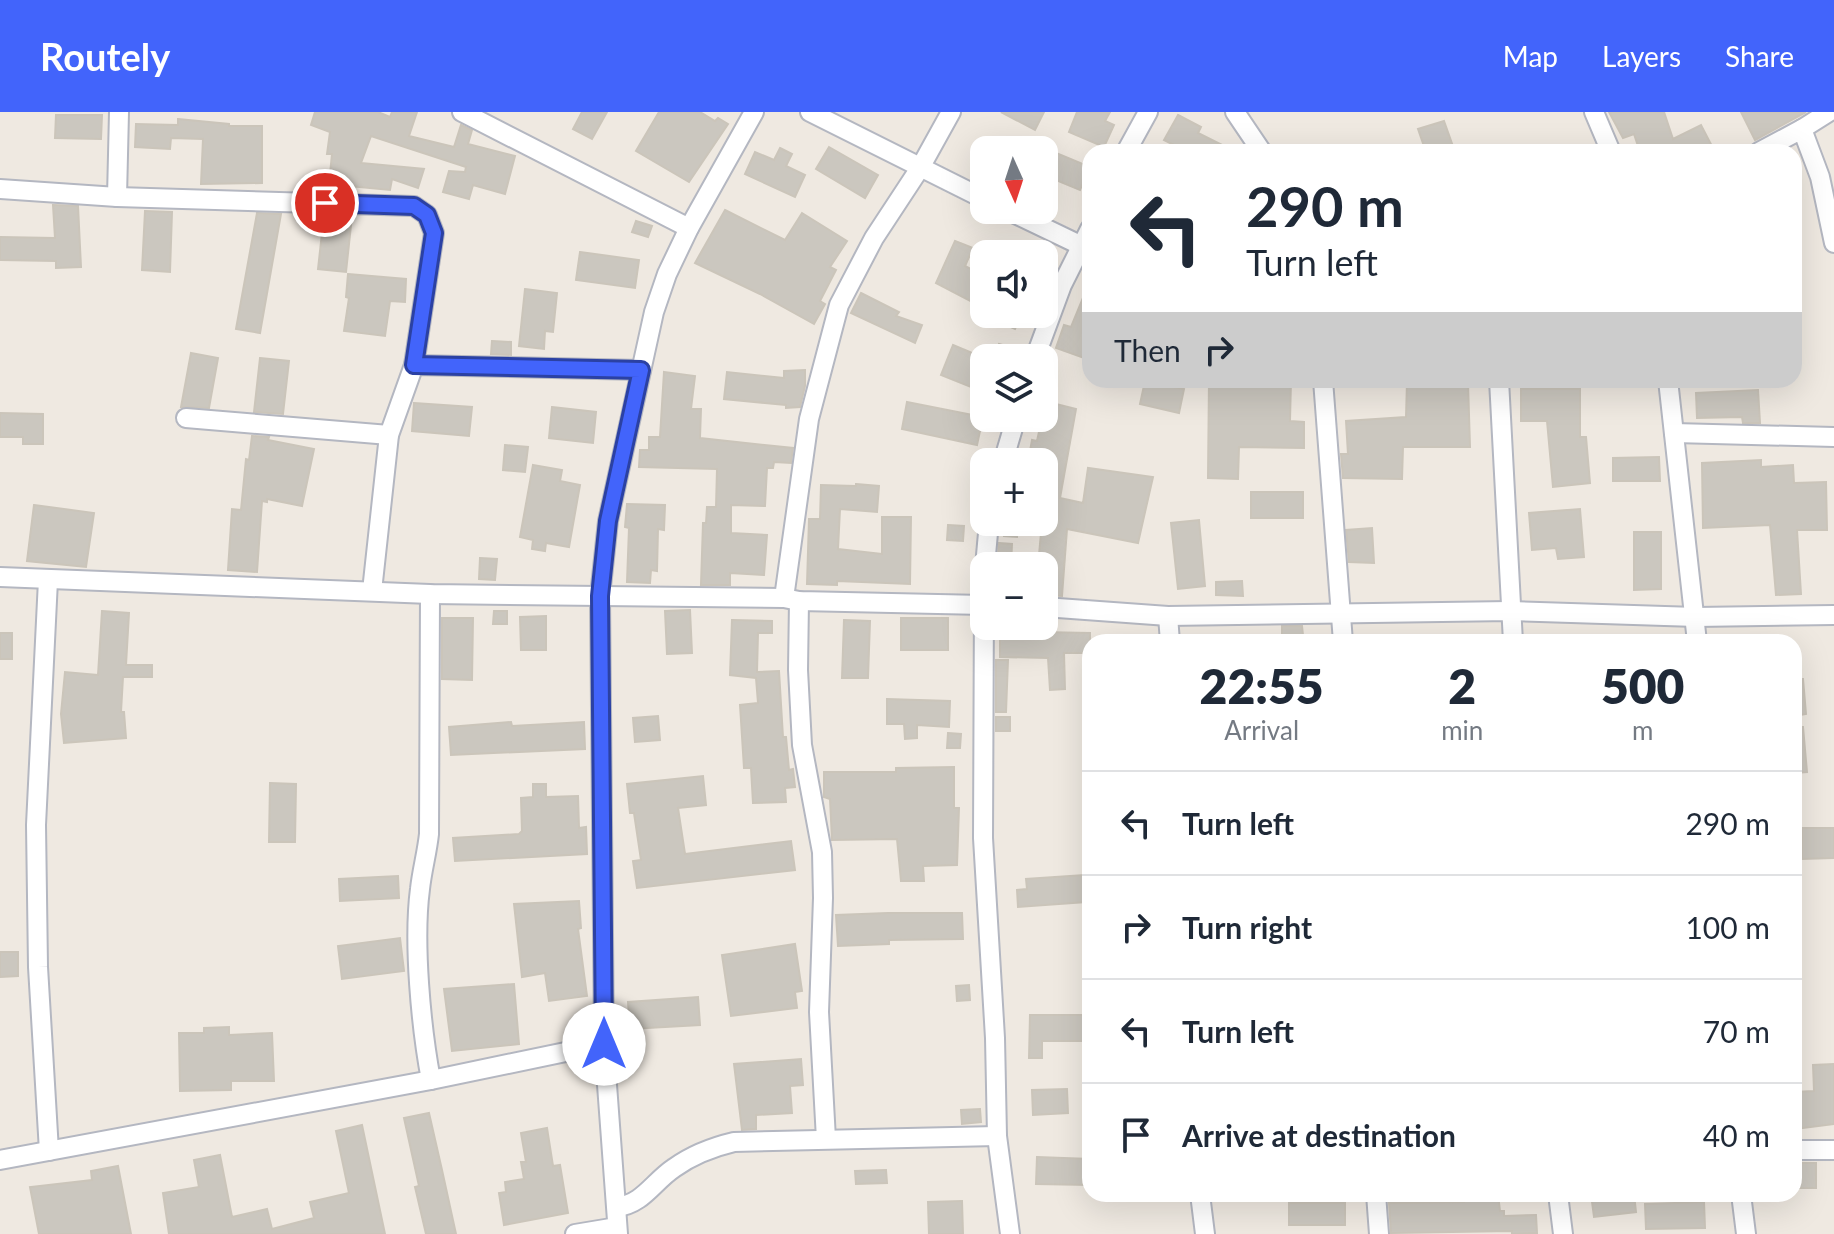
<!DOCTYPE html>
<meta charset="utf-8">
<style>
:root{--surface:#fff;--page:#f6f6f7;--text:#1f2937;--muted:#747a83;--line:#e0e1e3;--accent:#4264fb}
body{margin:0;font-family:Lato,sans-serif;background:var(--page);color:var(--text);height:100vh;display:flex;flex-direction:column;font-size:30px;white-space:nowrap}
*{box-sizing:border-box;margin:0}
p{font-size:26px;color:var(--muted)}
.icon{flex:none;width:44px;height:44px;fill:none;stroke:currentColor;stroke-width:2;stroke-linecap:round;stroke-linejoin:round}
.map{position:relative;flex:1;overflow:hidden}
.side{position:absolute;left:1082px;top:522px;width:720px;height:568px;display:flex;flex-direction:column;background:var(--surface);border-radius:24px;box-shadow:0 8px 32px #0002}
.side>*{flex:none}
.top-card{position:absolute;left:1082px;top:32px;width:720px;height:244px;border-radius:24px;box-shadow:0 8px 32px #0002;background:#fff;color:var(--text);overflow:hidden}
.needle{width:52px;rotate:177deg}
.tools{position:absolute;left:970px;top:24px;display:grid;gap:16px}
.tools a{display:grid;place-items:center;width:88px;height:88px;border-radius:16px;background:var(--surface);box-shadow:0 8px 32px #0002;font-size:40px}
.pin{position:absolute;display:grid;place-items:center;width:68px;height:68px;color:#fff;margin:-34px;border:4px solid #fff;border-radius:50%;box-shadow:0 2px 8px #0007}
.me{position:absolute;width:88px;margin:-44px;rotate:0deg;stroke-linejoin:round;filter:drop-shadow(0 0 6px #0008)}
.turn{display:flex;align-items:center;gap:28px;height:168px;padding:0 32px;font-size:36px}
.turn .icon{width:104px;height:104px;stroke-width:2.5}
.turn b{display:block;font-size:56px;line-height:68px}
.then{display:flex;align-items:center;height:76px;padding:0 32px;background:#0003;gap:16px;font-size:30px}
.eta{display:flex;justify-content:space-evenly;align-items:center;height:136px;text-align:center}
.eta b{font-size:48px;font-weight:800;line-height:56px}
ul{padding:0;list-style:none}
li{display:flex;align-items:center;gap:24px;height:104px;padding:0 32px;border-top:2px solid var(--line)}
li div{flex:1}
li b{display:block;font-size:30px}
li em{font-style:normal}
header{display:flex;align-items:center;gap:48px;box-sizing:border-box;height:112px;padding:0 40px;background:var(--accent);color:#fff}
header strong{font-size:38px}
nav{display:flex;gap:44px;margin-inline-start:auto;font-size:28px}
.map>svg:first-child{display:block}
</style>
<header>
<strong>Routely</strong>
<nav><a>Map</a><a>Layers</a><a>Share</a></nav>
</header>
<div class="map">
<svg width="1834" height="1122" viewBox="0 0 1834 1122">
<rect width="100%" height="100%" fill="#efe9e1"/>
<g fill="#cbc7bf" stroke="#cbc5ba" stroke-width="2">
<polygon points="315,0 378,0 390,5 392,0 417,0 409,24 454,35 461,13 472,18 468,32 515,44 505,82 473,73 469,87 443,80 449,59 465,60 466,55 371,24 361,51 424,57 418,76 392,67 390,78 329,72 332,42 327,42 330,20 311,13"/>
<polygon points="582,0 607,0 592,27 573,17"/>
<polygon points="659,0 700,0 715,9 718,6 728,12 689,70 636,39"/>
<polygon points="1001,0 1044,0 1035,18"/>
<polygon points="1077,0 1110,0 1105,9 1114,13 1104,35 1069,20"/>
<polygon points="1609,0 1664,0 1673,27 1701,13 1715,40 1672,40 1670,35 1654,40 1640,40 1634,22 1623,26"/>
<polygon points="1741,0 1806,0 1755,28"/>
<polygon points="56,3 102,3 101,27 55,26"/>
<polygon points="1178,3 1201,15 1198,21 1236,40 1188,40 1164,28"/>
<polygon points="178,7 229,12 229,14 262,14 262,71 201,72 203,27 171,26 170,37 135,35 136,12 178,13"/>
<polygon points="1444,9 1455,40 1426,40 1418,17"/>
<polygon points="829,35 878,63 865,86 816,57"/>
<polygon points="780,36 792,42 786,54 805,63 795,85 745,62 755,40 774,48"/>
<polygon points="1044,36 1090,55 1080,78 1044,63"/>
<polygon points="53,93 78,94 81,155 56,156 56,149 0,148 0,125 55,126"/>
<polygon points="725,98 785,128 802,101 847,129 830,155 836,158 820,189 825,192 814,212 760,182 695,151"/>
<polygon points="145,99 172,100 170,160 142,158"/>
<polygon points="257,101 281,102 260,221 236,217"/>
<polygon points="324,103 352,104 346,160 318,157"/>
<polygon points="636,109 652,114 648,125 632,120"/>
<polygon points="955,129 973,136 965,154 984,164 984,196 936,171"/>
<polygon points="580,140 639,148 635,176 576,168"/>
<polygon points="348,162 406,167 405,190 390,189 385,224 344,219 349,186 346,185"/>
<polygon points="1090,169 1090,248 1056,236 1064,213 1071,215"/>
<polygon points="525,177 557,181 553,220 545,219 544,237 519,234"/>
<polygon points="861,181 899,200 896,204 922,213 915,231 851,201"/>
<polygon points="982,202 1022,202 1015,217"/>
<polygon points="492,229 511,230 511,243 491,242"/>
<polygon points="999,232 1013,236 1010,246 995,246"/>
<polygon points="953,233 984,246 984,258 976,277 941,263"/>
<polygon points="191,241 218,246 209,296 181,295"/>
<polygon points="260,246 289,249 283,302 254,300"/>
<polygon points="805,258 805,274 800,295 786,296 786,293 724,287 727,260 784,266 784,259"/>
<polygon points="664,260 695,264 691,297 701,297 700,326 793,336 791,351 774,350 773,356 767,356 765,394 731,393 731,421 767,423 764,463 730,461 730,473 701,473 703,411 706,411 707,395 716,395 717,357 639,355 640,338 649,338 649,325 660,325"/>
<polygon points="1209,268 1291,268 1290,309 1304,310 1304,336 1239,335 1238,367 1208,366"/>
<polygon points="1145,269 1184,277 1179,301 1140,292"/>
<polygon points="1407,270 1468,271 1470,335 1403,335 1402,367 1343,366 1341,342 1348,342 1346,309 1406,305"/>
<polygon points="1521,277 1580,277 1580,325 1586,325 1590,371 1553,375 1547,309 1521,309"/>
<polygon points="1758,278 1760,311 1743,311 1742,305 1697,306 1696,281"/>
<polygon points="1044,289 1076,297 1060,386 1083,391 1088,356 1153,365 1138,431 1067,417 1062,484 1044,483 1044,454 1038,454 1042,410 1044,410 1044,350 1028,350 1032,328 1037,329 1042,306 1044,306"/>
<polygon points="907,290 983,305 977,333 902,317"/>
<polygon points="414,291 472,295 469,324 412,319"/>
<polygon points="552,295 596,300 593,331 549,326"/>
<polygon points="0,301 43,302 43,332 23,332 23,325 0,325"/>
<polygon points="252,324 269,325 268,328 314,337 302,394 267,387 267,390 262,389 257,460 228,458 232,397 241,398 246,347 249,348"/>
<polygon points="505,333 528,335 525,360 503,358"/>
<polygon points="1659,345 1660,369 1613,369 1613,346"/>
<polygon points="1761,348 1761,355 1793,353 1794,371 1826,370 1827,418 1797,418 1801,482 1776,483 1770,413 1703,416 1702,351"/>
<polygon points="533,353 562,358 560,369 580,373 569,435 546,431 545,439 532,437 533,428 520,425"/>
<polygon points="856,372 879,374 877,400 840,397 838,437 882,442 882,405 911,405 910,472 837,469 837,473 807,472 809,407 820,407 821,373 856,374"/>
<rect x="1251" y="380" width="52" height="26"/>
<polygon points="627,392 665,393 664,418 658,417 657,459 651,458 650,471 627,470 629,416 625,415"/>
<polygon points="34,393 94,401 86,455 27,449"/>
<polygon points="1580,397 1584,445 1558,447 1556,436 1532,438 1529,401"/>
<polygon points="1199,408 1205,474 1178,477 1171,411"/>
<polygon points="1005,410 1018,410 1017,425 1004,424"/>
<polygon points="948,413 964,414 963,429 947,428"/>
<polygon points="1372,416 1374,451 1349,450 1346,418"/>
<polygon points="1634,420 1661,420 1661,477 1634,478"/>
<polygon points="999,431 1012,432 1011,454 997,453"/>
<polygon points="480,446 497,447 495,468 479,467"/>
<polygon points="1242,469 1243,484 1216,483 1216,470"/>
<polygon points="690,498 692,541 667,542 665,499"/>
<polygon points="102,499 129,501 126,553 152,553 152,565 123,565 121,600 124,600 126,626 64,631 61,602 65,560 98,563"/>
<polygon points="494,499 507,499 507,512 493,512"/>
<polygon points="546,504 546,538 521,538 520,505"/>
<polygon points="442,506 473,506 472,568 442,567"/>
<rect x="901" y="506" width="47" height="32"/>
<polygon points="732,508 772,509 772,521 758,521 757,560 779,559 783,625 786,625 789,658 793,657 795,675 785,676 786,690 753,691 751,656 744,656 740,593 758,591 756,566 730,563"/>
<polygon points="844,508 870,509 868,566 842,566"/>
<polygon points="1000,514 1040,514 1039,520 1090,521 1090,541 1064,541 1065,577 1050,578 1048,546 1000,545"/>
<polygon points="1282,514 1302,514 1303,523 1282,525"/>
<rect x="0" y="521" width="12" height="26"/>
<polygon points="996,548 1008,548 1006,600 996,600"/>
<polygon points="1794,567 1803,567 1806,602 1794,604"/>
<polygon points="887,587 950,589 949,615 917,613 917,626 905,627 904,612 887,612"/>
<polygon points="658,604 660,628 635,630 633,606"/>
<rect x="996" y="605" width="14" height="14"/>
<polygon points="511,610 512,614 584,610 585,637 451,643 449,615"/>
<polygon points="1794,615 1803,615 1807,660 1794,661"/>
<polygon points="948,621 961,622 960,636 947,636"/>
<polygon points="954,655 954,696 959,696 957,753 923,754 924,769 901,769 897,727 832,728 830,687 824,685 824,660 896,660 896,656"/>
<polygon points="703,664 706,693 678,696 685,742 791,729 795,758 637,776 633,749 641,748 634,701 630,701 627,672"/>
<polygon points="270,671 296,672 295,730 269,730"/>
<polygon points="533,672 546,672 546,685 578,684 579,716 586,715 587,742 455,749 453,726 519,722 522,719 521,686 533,685"/>
<polygon points="1802,716 1834,716 1834,746 1802,747"/>
<polygon points="1084,763 1086,790 1018,795 1017,778 1027,777 1026,767"/>
<polygon points="398,764 399,786 340,789 339,767"/>
<polygon points="579,789 581,816 578,817 587,884 549,889 545,861 522,865 514,792"/>
<polygon points="888,801 962,801 963,827 889,828 889,832 838,834 836,803"/>
<polygon points="400,826 404,859 342,867 338,834"/>
<polygon points="795,832 802,879 795,880 797,896 731,904 722,843"/>
<polygon points="0,840 18,840 18,864 0,865"/>
<polygon points="514,872 519,932 452,939 444,877"/>
<polygon points="969,873 970,888 957,889 956,874"/>
<polygon points="698,885 700,913 630,917 628,890"/>
<polygon points="1030,903 1087,903 1087,929 1042,929 1042,946 1029,946"/>
<polygon points="229,915 229,923 272,921 274,969 231,969 231,978 180,979 179,921 204,921 204,916"/>
<polygon points="801,947 803,973 790,974 792,1001 756,1003 756,1017 742,1018 734,952"/>
<polygon points="1834,952 1834,1012 1794,1017 1794,980 1814,979 1813,953"/>
<polygon points="1067,977 1068,1001 1033,1003 1032,978"/>
<polygon points="980,997 981,1010 962,1012 961,998"/>
<polygon points="429,1001 442,1058 456,1122 426,1122 415,1075 419,1074 404,1006"/>
<polygon points="362,1013 385,1122 169,1122 163,1081 199,1075 194,1048 220,1043 232,1105 267,1097 272,1117 314,1106 310,1090 349,1081 336,1019"/>
<polygon points="547,1016 553,1054 560,1053 568,1101 504,1113 499,1081 506,1080 505,1070 524,1067 521,1050 526,1050 521,1021"/>
<polygon points="1037,1045 1090,1047 1090,1073 1036,1072"/>
<rect x="1794" y="1051" width="22" height="25"/>
<polygon points="118,1054 131,1122 39,1122 30,1075 92,1068 91,1059"/>
<polygon points="886,1058 887,1071 856,1072 855,1059"/>
<polygon points="1464,1082 1498,1082 1500,1099 1504,1099 1504,1104 1536,1103 1537,1121 1512,1122 1512,1119 1391,1121 1389,1091 1464,1090"/>
<polygon points="1591,1082 1634,1082 1636,1100 1594,1105"/>
<polygon points="962,1089 963,1122 929,1122 928,1090"/>
<polygon points="1704,1090 1705,1116 1646,1117 1645,1092"/>
<rect x="1289" y="1091" width="56" height="22"/>
</g>
<g fill="none" stroke-linecap="round" stroke-linejoin="round">
<defs>
<g id="minor">
<polyline points="462,0 689,116"/>
<polyline points="810,0 984,87"/>
<polyline points="1235,0 1262,40"/>
<polyline points="1594,0 1611,40"/>
<polyline points="1802,17 1829,0"/>
<polyline points="1126,40 1148,0"/>
<polyline points="1759,40 1802,17 1820,65 1834,131"/>
<polyline points="0,77 117,85 414,94 427,103 434,121 414,253"/>
<polyline points="117,85 119,0"/>
<polyline points="1007,98 1082,134"/>
<polyline points="1035,246 1062,173 1090,117"/>
<polyline points="1323,268 1343,530"/>
<polyline points="1499,268 1513,530"/>
<polyline points="1668,268 1697,530"/>
<polyline points="186,306 389,323"/>
<polyline points="1674,321 1834,325"/>
<polyline points="1003,350 1016,306"/>
<polyline points="985,454 989,410"/>
<polyline points="0,465 430,482 784,486 799,489 984,493"/>
<polyline points="48,468 36,713 38,855 49,1039"/>
<polyline points="372,479 389,323 414,253 641,258"/>
<path d="M430,482L429,722C427,741 422,758 420,777C413,830 421,915 431,968"/>
<polyline points="984,482 983,726 995,926 997,1024 1010,1122"/>
<polyline points="784,486 809,307 839,193 874,126 920,56 951,0"/>
<polyline points="799,489 798,558 802,633 822,740 823,786 819,900 826,1027"/>
<polyline points="1044,495 1168,504 1510,499 1696,505 1834,503"/>
<polyline points="1168,504 1170,530"/>
<polyline points="1794,1038 1834,1038"/>
<polyline points="0,1048 431,968 604,932"/>
<polyline points="1200,1082 1205,1122"/>
<polyline points="1376,1082 1379,1122"/>
<polyline points="1558,1082 1563,1122"/>
<polyline points="1741,1082 1746,1122"/>
<path d="M617,1095C643,1092 653,1070 674,1056C692,1043 713,1035 734,1030L997,1024"/>
<polyline points="575,1122 617,1115"/>
<polyline points="618,1122 604,932 600,484 608,409 654,200 667,162 689,116 754,0"/>
</g>
</defs>
<use href="#minor" stroke="#b4b7c1" stroke-width="22"/>
<use href="#minor" stroke="#fff" stroke-width="18"/>
</g>
<g fill="none" stroke-linecap="round" stroke-linejoin="round">
<defs>
<polyline id="route" points="325,91 414,94 427,103 434,121 414,253 641,258 608,409 600,484 604,932"/>
</defs>
<use href="#route" stroke="#2b41a3" stroke-width="20"/>
<use href="#route" stroke="#4264fb" stroke-width="14"/>
</g>
</svg>
<div class="tools">
<a><svg class="needle" viewBox="-14 -14 28 28"><path d="M0-13l5 13h-10z" fill="#e53935"/><path d="M0 13l5-13h-10z" fill="#747a83"/></svg></a>
<a><svg class="icon" aria-label="sound" viewBox="0 0 24 24"><path d="M4 9h4l5-4v14l-5-4H4zM17 9q2 3 0 6"/></svg></a>
<a><svg class="icon" aria-label="layers" viewBox="0 0 24 24"><path d="M12 4l9 5-9 5-9-5zM3 14l9 5 9-5"/></svg></a>
<a>+</a>
<a>−</a>
</div>
<div class="pin" style="left:325px;top:91px;background:#d93025"><svg class="icon" aria-label="arrive" viewBox="0 0 24 24"><path d="M6 21V4h12l-3 4 3 4H6"/></svg></div>
<svg class="me" style="left:604px;top:932px" viewBox="-20 -20 40 40"><circle r="19" fill="#fff"/><path d="M0-13L10 11 0 6-10 11z" fill="#4264fb"/></svg>
<div class="top-card">
<div class="turn"><svg class="icon" aria-label="left" viewBox="0 0 24 24"><path d="M17 20v-9H6M10 6l-5 5 5 5"/></svg><div><b>290 m</b>Turn left</div></div>
<div class="then">Then<svg class="icon" aria-label="right" viewBox="0 0 24 24"><path d="M7 20v-9h11M14 6l5 5-5 5"/></svg></div>
</div>
<section class="side">
<div class="eta">
<div><b>22:55</b><p>Arrival</p></div>
<div><b>2</b><p>min</p></div>
<div><b>500</b><p>m</p></div>
</div>
<ul>
<li><svg class="icon" aria-label="left" viewBox="0 0 24 24"><path d="M17 20v-9H6M10 6l-5 5 5 5"/></svg><div><b>Turn left</b></div><em>290 m</em></li>
<li><svg class="icon" aria-label="right" viewBox="0 0 24 24"><path d="M7 20v-9h11M14 6l5 5-5 5"/></svg><div><b>Turn right</b></div><em>100 m</em></li>
<li><svg class="icon" aria-label="left" viewBox="0 0 24 24"><path d="M17 20v-9H6M10 6l-5 5 5 5"/></svg><div><b>Turn left</b></div><em>70 m</em></li>
<li><svg class="icon" aria-label="arrive" viewBox="0 0 24 24"><path d="M6 21V4h12l-3 4 3 4H6"/></svg><div><b>Arrive at destination</b></div><em>40 m</em></li>
</ul>
</section>
</div>
